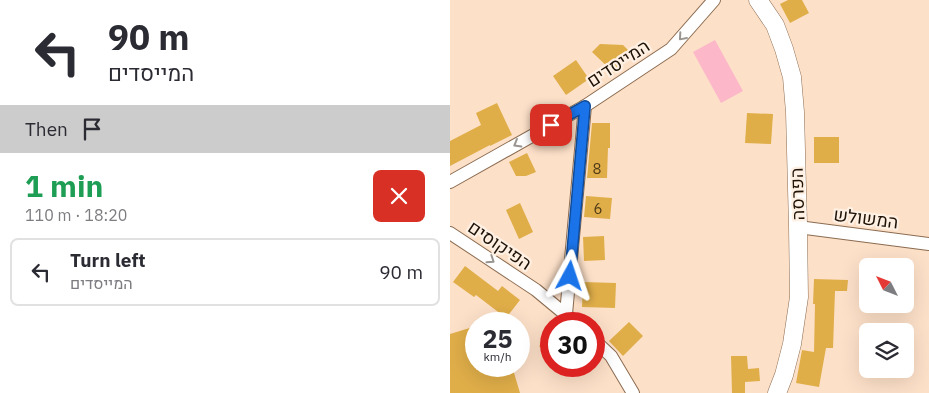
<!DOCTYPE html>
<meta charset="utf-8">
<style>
:root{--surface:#fff;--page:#f2f2f3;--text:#2b2b33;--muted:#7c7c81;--line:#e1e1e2}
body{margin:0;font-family:"IBM Plex Sans",Heebo,sans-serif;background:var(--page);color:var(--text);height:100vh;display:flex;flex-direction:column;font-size:19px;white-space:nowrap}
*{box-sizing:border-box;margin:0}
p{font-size:16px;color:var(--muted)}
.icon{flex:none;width:28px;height:28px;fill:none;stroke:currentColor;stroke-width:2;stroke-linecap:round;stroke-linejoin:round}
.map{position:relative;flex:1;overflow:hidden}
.details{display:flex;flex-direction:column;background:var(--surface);width:450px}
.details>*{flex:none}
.banner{background:#fff;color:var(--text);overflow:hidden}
.needle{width:32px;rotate:312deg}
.tools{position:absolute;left:409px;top:258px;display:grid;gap:10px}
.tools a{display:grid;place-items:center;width:55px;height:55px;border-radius:8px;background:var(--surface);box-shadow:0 5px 20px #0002;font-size:25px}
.speed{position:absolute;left:15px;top:312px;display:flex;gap:10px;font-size:25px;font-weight:700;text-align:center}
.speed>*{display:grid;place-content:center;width:65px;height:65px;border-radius:50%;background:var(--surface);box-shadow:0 5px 20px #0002;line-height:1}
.speed small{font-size:12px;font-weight:400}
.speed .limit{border:8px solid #d22;background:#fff;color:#111}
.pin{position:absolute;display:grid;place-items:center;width:42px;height:42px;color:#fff;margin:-21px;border-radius:10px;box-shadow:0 2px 8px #0006}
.me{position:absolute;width:55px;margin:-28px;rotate:5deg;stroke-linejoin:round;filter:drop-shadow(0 0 4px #0008)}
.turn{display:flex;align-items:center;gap:18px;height:105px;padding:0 25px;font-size:22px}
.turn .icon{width:65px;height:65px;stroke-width:2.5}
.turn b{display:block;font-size:35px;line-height:42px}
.then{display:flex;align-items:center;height:48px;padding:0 25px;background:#0003;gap:10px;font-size:19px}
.round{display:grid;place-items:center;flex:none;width:52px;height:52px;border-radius:8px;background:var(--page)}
.overview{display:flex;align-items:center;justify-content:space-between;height:85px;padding:0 25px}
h1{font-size:30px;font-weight:700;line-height:38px;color:#1e9e55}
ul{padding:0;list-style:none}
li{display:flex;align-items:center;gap:15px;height:68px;margin:0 10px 8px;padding:0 15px;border:2px solid var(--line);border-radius:8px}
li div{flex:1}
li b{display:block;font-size:19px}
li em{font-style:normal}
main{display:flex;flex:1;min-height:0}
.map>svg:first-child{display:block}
</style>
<main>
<section class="details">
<div class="banner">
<div class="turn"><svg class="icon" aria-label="left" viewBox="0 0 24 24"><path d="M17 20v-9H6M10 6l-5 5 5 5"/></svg><div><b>90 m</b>המייסדים</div></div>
<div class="then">Then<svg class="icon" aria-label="arrive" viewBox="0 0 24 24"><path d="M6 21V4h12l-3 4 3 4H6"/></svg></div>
</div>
<div class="overview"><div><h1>1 min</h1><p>110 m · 18:20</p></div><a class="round" style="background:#d93025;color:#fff"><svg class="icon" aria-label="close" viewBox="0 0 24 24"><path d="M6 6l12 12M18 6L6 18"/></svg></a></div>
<ul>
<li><svg class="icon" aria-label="left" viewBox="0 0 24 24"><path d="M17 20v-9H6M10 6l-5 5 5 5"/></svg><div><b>Turn left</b><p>המייסדים</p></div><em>90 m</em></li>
</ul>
</section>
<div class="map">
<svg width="479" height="393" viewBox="0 0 479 393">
<rect width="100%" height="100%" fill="#fde0c8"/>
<polygon fill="#fcb8c9" points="265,40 293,91 271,103 243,52"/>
<g fill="#e0ae49">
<polygon points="338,0 352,0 359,13 340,23 330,4"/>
<polygon points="150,44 173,45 182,54 164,73 142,52"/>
<polygon points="126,60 139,79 116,95 103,76"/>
<polygon points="47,103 62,135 40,146 40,145 0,166 0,141 31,125 26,113"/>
<polygon points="297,113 323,114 321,144 295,143"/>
<polygon points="142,123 160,123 160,148 158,148 157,178 137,178"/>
<rect x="364" y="137" width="25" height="26"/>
<polygon points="77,153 86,172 76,176 66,176 59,162"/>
<polygon points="136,196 162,198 160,219 134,217"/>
<polygon points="70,203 83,232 69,239 56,210"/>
<polygon points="154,236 155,260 134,261 133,237"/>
<polygon points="15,266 48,291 52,286 70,300 56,318 26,295 24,297 3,282"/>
<polygon points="364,279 398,280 397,291 385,291 383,348 376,348 369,387 346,383 352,350 364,352 365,304 363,304"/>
<polygon points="133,282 166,283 165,308 132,307"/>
<polygon points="179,322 193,336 173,356 159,341"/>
<polygon points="26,326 26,370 38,366 62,366 70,393 0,393 0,334"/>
<polygon points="101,335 101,358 89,346"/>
<polygon points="281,356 297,356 298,369 309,368 310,381 295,382 295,393 282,393"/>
</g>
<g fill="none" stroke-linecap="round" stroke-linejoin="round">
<defs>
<g id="street">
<polyline points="0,182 135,106 221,49 264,0"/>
<polyline points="348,227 479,244"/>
<polyline points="0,233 86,290 127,324"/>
<polyline points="116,314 135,106"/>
<polyline points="144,340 161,356 183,393"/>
</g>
<polyline id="secondary" points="308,0 325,25 334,49 342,77 345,112 348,227 349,297 342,344 334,375 327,393"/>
</defs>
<use href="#street" stroke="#8b6c51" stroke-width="14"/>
<use href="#secondary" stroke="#8b6c51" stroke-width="19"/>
<use href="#street" stroke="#fff" stroke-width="12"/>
<use href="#secondary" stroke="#fff" stroke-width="18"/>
</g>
<defs><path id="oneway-chevron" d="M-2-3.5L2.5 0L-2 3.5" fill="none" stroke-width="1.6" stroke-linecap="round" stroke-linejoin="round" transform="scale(1.25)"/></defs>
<g stroke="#9a9590">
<use href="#oneway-chevron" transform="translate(232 37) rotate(131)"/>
<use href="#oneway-chevron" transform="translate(67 144) rotate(150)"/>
<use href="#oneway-chevron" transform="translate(41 260) rotate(34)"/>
</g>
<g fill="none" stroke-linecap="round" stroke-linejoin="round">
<defs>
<polyline id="route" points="101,125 135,106 120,276"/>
</defs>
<use href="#route" stroke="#114b97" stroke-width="12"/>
<use href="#route" stroke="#1a73e8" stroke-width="9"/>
</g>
<g text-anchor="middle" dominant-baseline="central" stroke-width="4.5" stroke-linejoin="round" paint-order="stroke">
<g font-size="15" fill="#4f3a18">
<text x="147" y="168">8</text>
<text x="148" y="208">6</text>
</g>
<g font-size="18" fill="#1f1308" stroke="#fff0e4">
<text transform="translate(168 63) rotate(-33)">המייסדים</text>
<text transform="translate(347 194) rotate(-92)">הפרסה</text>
<text transform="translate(416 218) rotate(7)">המשולש</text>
<text transform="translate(50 245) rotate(34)">הפיקוסים</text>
</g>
</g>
</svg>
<div class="tools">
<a><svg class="needle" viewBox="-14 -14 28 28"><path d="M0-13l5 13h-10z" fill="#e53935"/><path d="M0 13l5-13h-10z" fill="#7c7c81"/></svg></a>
<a><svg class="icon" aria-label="layers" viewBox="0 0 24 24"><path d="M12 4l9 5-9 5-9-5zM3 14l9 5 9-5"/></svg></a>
</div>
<div class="speed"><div>25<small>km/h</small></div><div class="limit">30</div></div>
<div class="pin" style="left:101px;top:125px;background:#d93025"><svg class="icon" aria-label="arrive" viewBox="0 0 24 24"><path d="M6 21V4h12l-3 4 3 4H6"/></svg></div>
<svg class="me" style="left:120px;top:276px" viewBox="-20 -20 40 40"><path d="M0-17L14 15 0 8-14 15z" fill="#1a73e8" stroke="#fff" stroke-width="4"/></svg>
</div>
</main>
